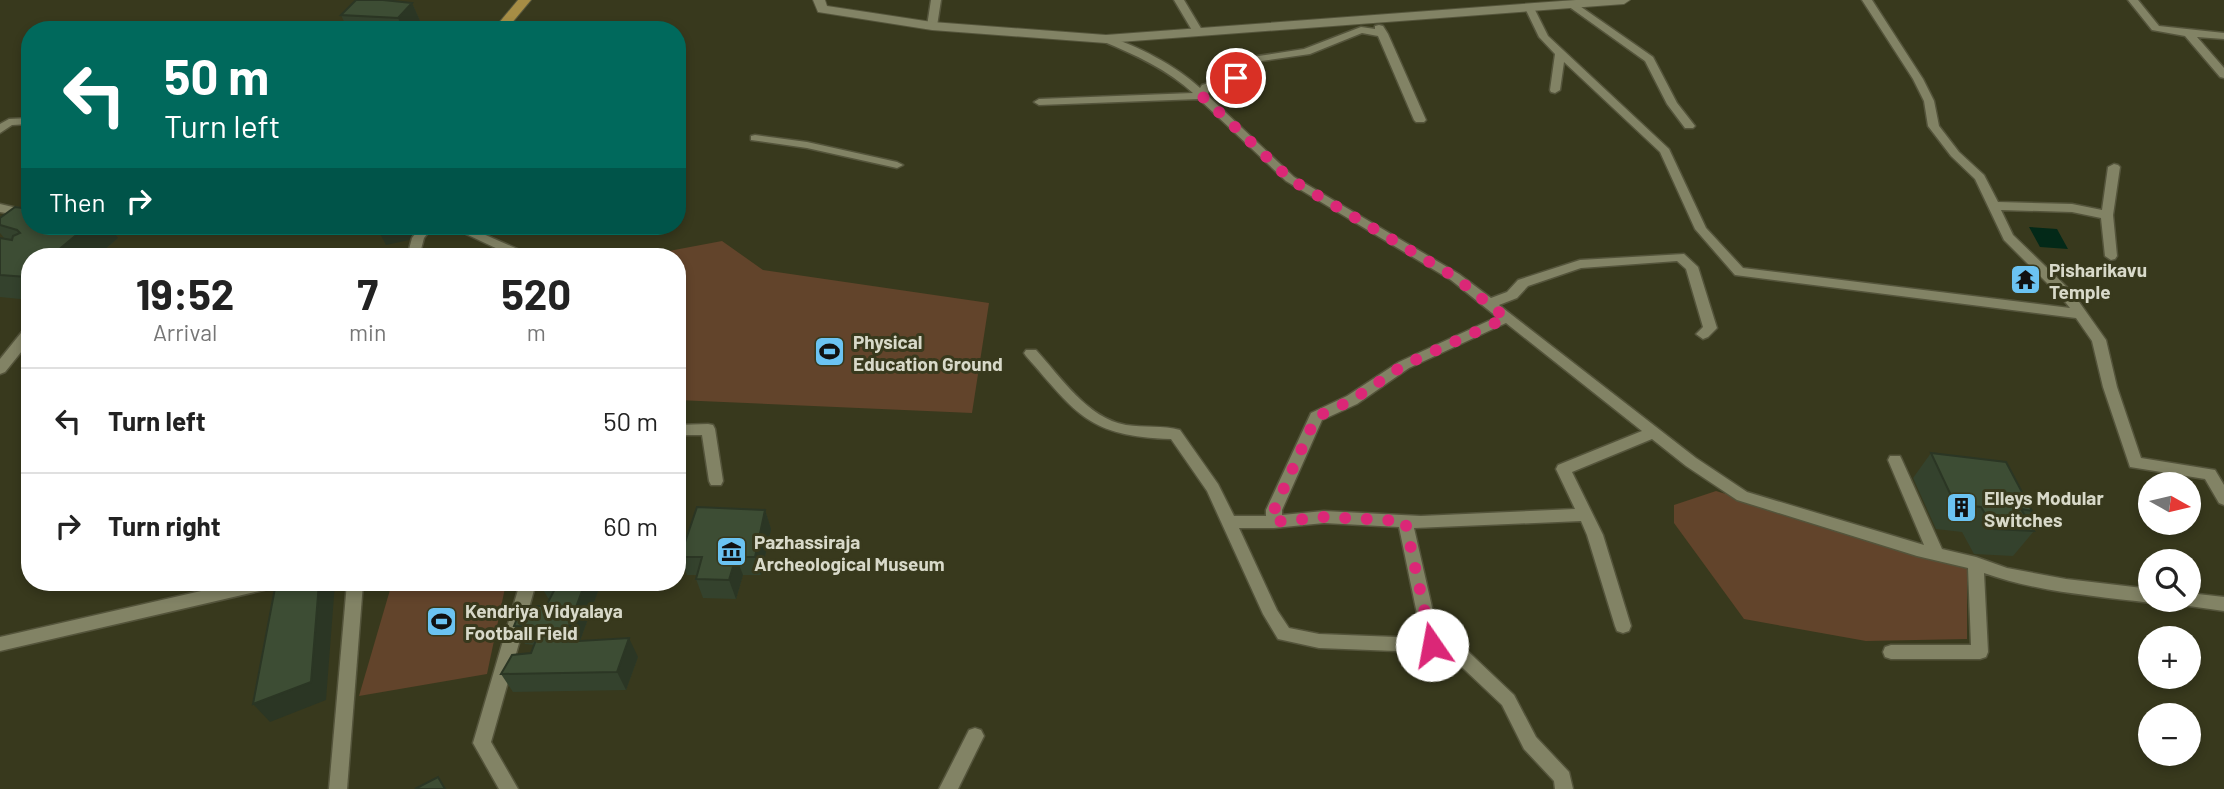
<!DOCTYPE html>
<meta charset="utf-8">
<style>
:root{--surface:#fff;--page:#f6f6f6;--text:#222;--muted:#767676;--line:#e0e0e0}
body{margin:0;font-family:Barlow,sans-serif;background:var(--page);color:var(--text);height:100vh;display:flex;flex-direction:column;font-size:26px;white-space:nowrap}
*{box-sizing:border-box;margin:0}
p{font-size:23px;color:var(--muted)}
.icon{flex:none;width:38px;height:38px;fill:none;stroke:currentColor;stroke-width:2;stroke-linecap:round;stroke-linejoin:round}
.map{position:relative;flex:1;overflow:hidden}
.sheet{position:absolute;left:21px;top:248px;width:665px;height:343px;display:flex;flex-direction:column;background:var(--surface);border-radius:28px;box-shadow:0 4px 10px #0003}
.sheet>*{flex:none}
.banner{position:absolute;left:21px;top:21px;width:665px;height:214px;border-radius:28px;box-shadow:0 4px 10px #0003;background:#00695c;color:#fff;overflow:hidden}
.needle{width:46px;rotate:98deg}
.controls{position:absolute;left:2138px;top:472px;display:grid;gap:14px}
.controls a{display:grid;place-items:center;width:63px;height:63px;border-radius:50%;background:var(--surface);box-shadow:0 4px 10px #0003;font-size:35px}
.pin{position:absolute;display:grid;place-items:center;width:60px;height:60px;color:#fff;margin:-30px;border:4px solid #fff;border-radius:50%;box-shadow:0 2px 7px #0007}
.me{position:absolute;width:77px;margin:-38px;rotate:348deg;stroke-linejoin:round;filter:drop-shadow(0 0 5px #0008)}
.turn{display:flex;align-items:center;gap:24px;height:147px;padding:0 28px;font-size:32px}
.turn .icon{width:91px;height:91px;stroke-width:2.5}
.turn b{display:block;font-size:49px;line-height:60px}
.then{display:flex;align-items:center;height:66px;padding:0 28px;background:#0003;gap:14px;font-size:26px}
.eta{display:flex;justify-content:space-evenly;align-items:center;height:119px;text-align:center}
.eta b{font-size:42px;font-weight:700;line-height:49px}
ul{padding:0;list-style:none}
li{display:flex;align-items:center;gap:21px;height:105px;padding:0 28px;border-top:2px solid var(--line)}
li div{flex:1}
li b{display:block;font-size:26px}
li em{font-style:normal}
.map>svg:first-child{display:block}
</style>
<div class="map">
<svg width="2224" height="789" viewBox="0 0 2224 789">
<rect width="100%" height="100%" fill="#38391d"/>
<g fill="#62442b">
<polygon points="722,241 763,270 989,303 972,413 677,400 677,257 637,257"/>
<polygon points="1716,491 1967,567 1967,639 1866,641 1744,619 1674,523 1674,505"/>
<polygon points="392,583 506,583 487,674 359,696"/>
</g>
<polygon fill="#032918" points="2029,227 2057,229 2068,249 2040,247"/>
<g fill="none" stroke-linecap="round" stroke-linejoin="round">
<defs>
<g id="street">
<polygon points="931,0 941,0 937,26 932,29 927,26"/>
<polygon points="1174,0 1184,0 1202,30 1201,32 1193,32"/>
<polygon points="1862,0 1872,0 1923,79 1934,101 1939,126 1959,152 1984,175 1998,202 2072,204 2102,210 2108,167 2114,164 2118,165 2120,167 2113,215 2117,256 2115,259 2111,260 2105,256 2101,218 2072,212 2001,210 2013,235 2072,292 2106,340 2117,387 2141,458 2215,470 2224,485 2224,505 2219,503 2205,479 2130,467 2103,387 2092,341 2076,318 1735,275 1695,229 1660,152 1564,62 1560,90 1555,93 1551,92 1550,90 1555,54 1539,37 1525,8 1533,6 1548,36 1669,149 1706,228 1743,268 2070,308 2062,298 2004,240 1975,179 1951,156 1928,126 1924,101 1913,79"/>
<polygon points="2128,0 2138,0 2159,26 2224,33 2224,39 2197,37 2224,68 2224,78 2220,77 2185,36 2152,30"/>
<polygon points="1568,2 1574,2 1653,57 1677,103 1695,126 1693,128 1685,128 1667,104 1645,61 1568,6"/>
<path d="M1379,25L1383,26L1388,34L1426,120L1424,122H1416L1414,120L1378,36L1362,33L1310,54L1241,64L1240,80L1210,89L1207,95L1294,177L1459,274L1491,298L1507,292L1518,280L1580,260L1684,254L1698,267L1717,328L1708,337L1703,339L1696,334L1703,327L1686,269L1677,261L1581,268L1528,286L1517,298L1499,305L1696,458L1747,492L1924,545L1888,460L1890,456H1900L1902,460L1942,549L1976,557L2007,568L2066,579L2151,589V600L2157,601L2151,603C2095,596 2037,592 1984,573L1988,652L1986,657L1980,659H1891L1885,657L1883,652L1885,647L1891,645H1971L1968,568L1917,556L1737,500L1686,466L1652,439L1572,472L1603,535L1631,626L1629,631L1623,633L1617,631L1615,626L1587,535L1581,521L1414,528L1439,638L1457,641L1514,695L1536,737L1569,772L1573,789H1555L1554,781L1524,749L1502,705L1447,653L1319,648L1278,639L1263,614L1207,491L1171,439C1088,436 1078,415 1026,356L1024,353L1026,350H1036C1061,377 1087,418 1126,425C1144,428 1163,425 1180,430L1218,484L1234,516H1266V510L1311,413L1347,396L1399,362L1497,317L1451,280L1286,181L1199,99L1039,105L1034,102L1039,99L1193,93C1168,70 1134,54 1102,41L1101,39L1106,36C1138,46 1175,65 1200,88L1202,85L1231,76L1232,60L1304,49L1361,27L1375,29V26ZM1506,323L1642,431L1558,465L1556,469L1575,509L1421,516L1324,511L1282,515V510L1322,420L1357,404L1409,368ZM1324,523L1399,527L1422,638L1319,634L1289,628L1277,610L1239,528H1274Z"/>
<polygon points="30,118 30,124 12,125 0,133 0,124 9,119"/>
<polygon points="755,135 807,142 897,162 903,165 897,168 807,148 751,140 751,136"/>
<polygon points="0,204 30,211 30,217 0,212"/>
<polygon points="421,226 433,226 424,238 419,257 407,257 412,238"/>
<polygon points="449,226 465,226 529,254 531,257 515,257"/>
<polygon points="30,327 30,341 5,372 0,374 0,359 25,328"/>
<polygon points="708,424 713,425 715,429 723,481 721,485 711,485 709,481 702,435 677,435 677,425"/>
<polygon points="236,583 272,583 270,588 264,590 0,651 0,637"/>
<polygon points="347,583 363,583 347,789 329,789"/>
<polygon points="520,583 536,583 491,742 518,789 499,789 473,743"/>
<polygon points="2189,593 2224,597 2224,611 2182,605 2180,600 2189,600"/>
<polygon points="975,728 981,730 984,736 958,789 939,789 969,730"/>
</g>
<polygon id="secondary" points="813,0 825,0 827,6 932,22 1106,35 1576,0 1630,0 1624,4 1106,43 932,30 818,12"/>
<polygon id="primary" points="518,0 531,0 506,30 493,30"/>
</defs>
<use href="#street" stroke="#54543b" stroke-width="3"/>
<use href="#secondary" stroke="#54543b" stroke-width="2"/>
<use href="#primary" stroke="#54543b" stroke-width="2"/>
<use href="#street" fill="#828365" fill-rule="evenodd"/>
<use href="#secondary" fill="#828365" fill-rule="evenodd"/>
<use href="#primary" fill="#a68d45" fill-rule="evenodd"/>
</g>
<g fill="#34422d">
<polygon points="412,3 420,21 412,30 348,30 341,15"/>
<polygon points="0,218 118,238 96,257 30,257 30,300 0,297 0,238 5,239 0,233"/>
<polygon points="1931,453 2032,511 2026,518 2034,531 2013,556 1974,554 1962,532 1936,529 1913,478"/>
<polygon points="765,510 771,529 761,575 743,575 736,599 703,598 696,579 697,575 687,575 680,557"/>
<polygon points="539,583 601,583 580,641 638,657 626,690 513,692 501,674 531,653 534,645 525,644 514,626 546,606 550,598 548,598"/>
</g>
<g fill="#2b3624">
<polygon points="412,3 420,21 412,30 403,30 398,18"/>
<polygon points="87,226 109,226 118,238 96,257 50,257"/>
<polygon points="385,226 417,226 409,240 386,245 377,228"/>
<polygon points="765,510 771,529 761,575 755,557"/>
<polygon points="736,557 743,575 736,599 729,580"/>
<polygon points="319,583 335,583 326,700 270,722 253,704"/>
<polygon points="585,583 601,583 573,660 563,642"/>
<polygon points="629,638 638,657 626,690 617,672"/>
</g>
<g fill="#3d4d34" stroke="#2b3624" stroke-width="2">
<polygon points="356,0 383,0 412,3 398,18 341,15"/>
<polygon points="15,207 30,209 30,226 87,226 50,257 30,257 30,275 27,277 0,275 0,238 12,240 13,236 20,233 17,230 0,225 0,218"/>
<polygon points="1931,453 2006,462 2032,511 2021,509 2034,531 1994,529 1981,507 1955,504"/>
<polygon points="697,507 765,510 755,557 736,557 729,580 696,579 702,557 680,557"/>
<polygon points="276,583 319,583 311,682 253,704"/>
<polygon points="558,583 585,583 563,642 629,638 617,672 501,674 512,655 531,653 541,627 514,626 522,606 546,606"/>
<polygon points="438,777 445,789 415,789"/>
</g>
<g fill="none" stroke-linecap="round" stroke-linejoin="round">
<polyline stroke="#db2777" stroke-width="12" stroke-dasharray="0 21.6" points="1236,78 1206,87 1202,96 1290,179 1455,277 1506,318 1404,365 1352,400 1316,417 1274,510 1273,522 1324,517 1405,521 1432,645"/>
</g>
<defs>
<symbol id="temple-square" viewBox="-11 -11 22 22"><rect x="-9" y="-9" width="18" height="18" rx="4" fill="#6bc3f2" stroke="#38391d"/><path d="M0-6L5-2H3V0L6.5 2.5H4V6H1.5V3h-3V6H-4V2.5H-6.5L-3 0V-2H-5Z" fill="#111"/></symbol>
<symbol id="stadium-square" viewBox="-11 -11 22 22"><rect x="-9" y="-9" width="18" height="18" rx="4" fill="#6bc3f2" stroke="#38391d"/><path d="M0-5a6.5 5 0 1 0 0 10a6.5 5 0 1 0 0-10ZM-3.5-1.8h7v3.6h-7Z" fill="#111"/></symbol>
<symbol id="building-square" viewBox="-11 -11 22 22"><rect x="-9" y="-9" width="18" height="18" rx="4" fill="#6bc3f2" stroke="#38391d"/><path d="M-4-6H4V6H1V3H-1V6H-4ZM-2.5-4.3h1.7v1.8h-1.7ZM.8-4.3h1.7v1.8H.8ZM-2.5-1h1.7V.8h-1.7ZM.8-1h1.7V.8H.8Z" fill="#111"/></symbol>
<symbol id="museum-square" viewBox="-11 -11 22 22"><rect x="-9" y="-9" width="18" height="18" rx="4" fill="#6bc3f2" stroke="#38391d"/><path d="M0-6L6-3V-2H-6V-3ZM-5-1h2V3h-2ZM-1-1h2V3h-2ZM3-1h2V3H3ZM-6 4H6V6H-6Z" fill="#111"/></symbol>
</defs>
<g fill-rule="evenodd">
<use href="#temple-square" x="2008" y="262" width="35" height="35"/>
<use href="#stadium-square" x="812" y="334" width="35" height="35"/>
<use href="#building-square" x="1944" y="490" width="35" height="35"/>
<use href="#museum-square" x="714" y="534" width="35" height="35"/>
<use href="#stadium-square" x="424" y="604" width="35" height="35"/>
</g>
<g text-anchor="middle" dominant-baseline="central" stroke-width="6" stroke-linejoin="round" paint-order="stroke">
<g font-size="19" font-weight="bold" fill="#d8d9c9" stroke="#38391d" text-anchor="start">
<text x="2049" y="269">Pisharikavu<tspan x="2049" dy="22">Temple</tspan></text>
<text x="853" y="341">Physical<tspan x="853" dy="22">Education Ground</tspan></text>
<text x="1984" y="497">Elleys Modular<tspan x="1984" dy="22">Switches</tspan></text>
<text x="754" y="541">Pazhassiraja<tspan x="754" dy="22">Archeological Museum</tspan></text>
<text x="465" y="610">Kendriya Vidyalaya<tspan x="465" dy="22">Football Field</tspan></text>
</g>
</g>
</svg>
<div class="controls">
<a><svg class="needle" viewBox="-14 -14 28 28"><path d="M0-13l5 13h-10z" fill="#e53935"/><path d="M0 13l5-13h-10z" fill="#767676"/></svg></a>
<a><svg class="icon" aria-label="search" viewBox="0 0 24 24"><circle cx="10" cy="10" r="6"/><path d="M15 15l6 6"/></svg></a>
<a>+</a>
<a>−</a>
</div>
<div class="pin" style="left:1236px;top:78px;background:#d93025"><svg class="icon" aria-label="arrive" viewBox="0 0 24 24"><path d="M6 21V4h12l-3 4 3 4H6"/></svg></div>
<svg class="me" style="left:1432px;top:645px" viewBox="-20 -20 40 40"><circle r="19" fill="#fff"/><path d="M0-13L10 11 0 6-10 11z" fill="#db2777"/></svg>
<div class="banner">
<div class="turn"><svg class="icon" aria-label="left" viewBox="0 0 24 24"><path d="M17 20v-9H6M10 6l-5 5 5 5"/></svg><div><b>50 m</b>Turn left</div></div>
<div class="then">Then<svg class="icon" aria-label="right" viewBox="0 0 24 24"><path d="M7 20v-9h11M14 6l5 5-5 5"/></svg></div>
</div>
<section class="sheet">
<div class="eta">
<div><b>19:52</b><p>Arrival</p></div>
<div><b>7</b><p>min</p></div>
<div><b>520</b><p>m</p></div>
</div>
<ul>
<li><svg class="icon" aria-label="left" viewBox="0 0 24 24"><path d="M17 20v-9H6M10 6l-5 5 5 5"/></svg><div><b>Turn left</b></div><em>50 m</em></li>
<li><svg class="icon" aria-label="right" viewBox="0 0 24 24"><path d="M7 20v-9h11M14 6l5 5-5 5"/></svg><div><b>Turn right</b></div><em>60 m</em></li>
</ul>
</section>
</div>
